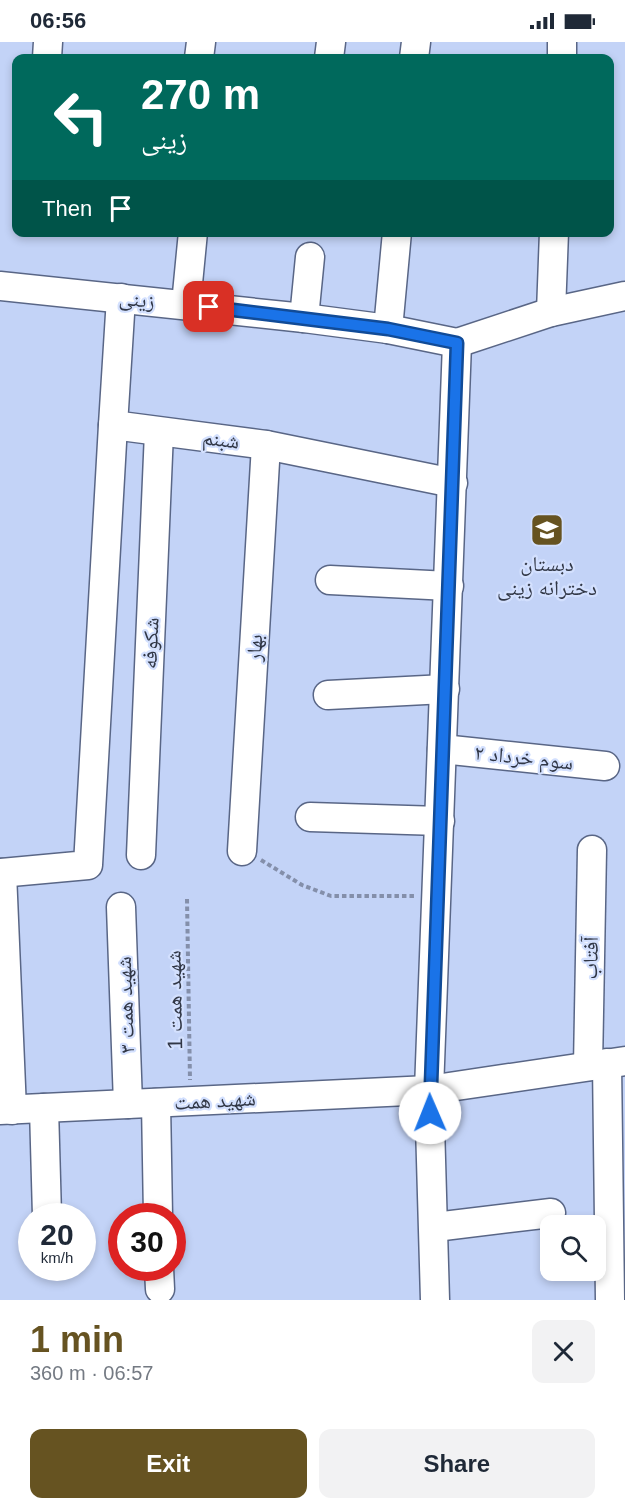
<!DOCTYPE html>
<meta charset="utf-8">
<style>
:root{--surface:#fff;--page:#f2f2f3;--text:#1f2937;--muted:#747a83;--accent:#665321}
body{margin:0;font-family:Helvetica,"Noto Naskh Arabic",sans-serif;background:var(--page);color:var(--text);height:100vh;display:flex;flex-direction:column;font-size:22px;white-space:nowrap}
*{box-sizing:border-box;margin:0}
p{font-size:20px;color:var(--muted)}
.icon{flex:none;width:33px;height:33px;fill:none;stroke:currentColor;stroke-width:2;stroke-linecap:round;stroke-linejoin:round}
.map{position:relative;height:1258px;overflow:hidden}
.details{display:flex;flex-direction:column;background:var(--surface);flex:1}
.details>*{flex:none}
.hud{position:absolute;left:12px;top:12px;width:602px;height:183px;border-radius:12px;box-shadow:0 3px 9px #0003;background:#00695c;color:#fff;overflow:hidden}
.tools{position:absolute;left:540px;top:1173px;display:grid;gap:12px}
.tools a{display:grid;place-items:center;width:66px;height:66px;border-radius:12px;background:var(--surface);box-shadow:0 3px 9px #0003;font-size:30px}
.speed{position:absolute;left:18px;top:1161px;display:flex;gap:12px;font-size:30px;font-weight:700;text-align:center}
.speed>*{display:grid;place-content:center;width:78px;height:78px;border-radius:50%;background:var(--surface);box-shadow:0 3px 9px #0003;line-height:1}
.speed small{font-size:15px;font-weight:400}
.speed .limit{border:9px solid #d22;background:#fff;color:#111}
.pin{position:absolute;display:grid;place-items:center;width:51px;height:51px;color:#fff;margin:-26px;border-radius:12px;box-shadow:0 3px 9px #0006}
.me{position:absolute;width:66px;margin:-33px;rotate:359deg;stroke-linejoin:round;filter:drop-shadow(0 0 4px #0008)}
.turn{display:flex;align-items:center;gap:21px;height:126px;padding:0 30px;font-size:27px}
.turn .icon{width:78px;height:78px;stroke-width:2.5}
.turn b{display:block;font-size:42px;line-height:51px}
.then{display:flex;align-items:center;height:57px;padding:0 30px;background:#0003;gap:12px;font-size:22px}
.round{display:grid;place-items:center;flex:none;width:63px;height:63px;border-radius:12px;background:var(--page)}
.headline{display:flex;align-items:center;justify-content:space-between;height:102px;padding:0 30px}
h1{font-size:36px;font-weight:600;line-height:45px;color:var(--accent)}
.primary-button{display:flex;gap:12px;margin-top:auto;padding:12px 30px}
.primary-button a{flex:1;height:69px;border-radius:12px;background:var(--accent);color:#fff;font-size:24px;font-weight:600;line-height:69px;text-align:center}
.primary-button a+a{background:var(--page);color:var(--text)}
.status{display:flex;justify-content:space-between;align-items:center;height:42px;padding:0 30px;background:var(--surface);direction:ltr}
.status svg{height:16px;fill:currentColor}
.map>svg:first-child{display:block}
</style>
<div class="status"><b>06:56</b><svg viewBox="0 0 49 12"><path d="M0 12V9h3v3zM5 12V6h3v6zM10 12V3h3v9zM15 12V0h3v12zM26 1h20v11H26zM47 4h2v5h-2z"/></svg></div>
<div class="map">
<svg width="625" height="1258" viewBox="0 0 625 1258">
<rect width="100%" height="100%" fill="#c3d3f7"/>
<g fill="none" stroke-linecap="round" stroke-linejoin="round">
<defs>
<g id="minor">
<polyline points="47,16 48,0"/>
<polyline points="199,16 201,0"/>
<polyline points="329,16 331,0"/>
<polyline points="414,16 416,0"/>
<polyline points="562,16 562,0"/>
<polyline points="0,244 304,276 388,287 457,301 551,270 625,254"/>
<polyline points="121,256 113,383 266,403 453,441"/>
<polyline points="186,262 193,190"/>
<polyline points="551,270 554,190"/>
<polyline points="304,276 310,215"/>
<polyline points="388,287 397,190"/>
<polyline points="330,538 449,544"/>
<polyline points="328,653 445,647"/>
<polyline points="442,707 605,724"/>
<polyline points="310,775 440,779"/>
<polyline points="242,809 266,403"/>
<polyline points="141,813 159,390"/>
<polyline points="0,831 88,823 113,383"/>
<polyline points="2,831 12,1068"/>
<polyline points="121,865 128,1062"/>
<polyline points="607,1021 610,1258"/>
<polyline points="588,1024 592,808"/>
<polyline points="156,1061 158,1174"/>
<polyline points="44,1066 47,1174"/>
<polyline points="0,1068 429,1048 625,1019"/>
<polyline points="435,1185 551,1171"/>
<polyline points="159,1226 160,1247"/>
<polyline points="435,1258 429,1048 457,301"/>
</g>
</defs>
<use href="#minor" stroke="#596686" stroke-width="31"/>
<g stroke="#848faa" stroke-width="4" stroke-dasharray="4.5 3" stroke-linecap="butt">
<polyline points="261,818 302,843 331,854 415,854"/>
<polyline points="187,857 190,1038"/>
</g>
<use href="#minor" stroke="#fff" stroke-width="28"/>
</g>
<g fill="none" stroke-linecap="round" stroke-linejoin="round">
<defs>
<polyline id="route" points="209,265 388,287 457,301 430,1071"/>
</defs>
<use href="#route" stroke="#114b97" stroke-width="15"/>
<use href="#route" stroke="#1a73e8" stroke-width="10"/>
</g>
<defs>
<symbol id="school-square" viewBox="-11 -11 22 22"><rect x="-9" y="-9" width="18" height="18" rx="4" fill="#665321" stroke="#d3e0fe"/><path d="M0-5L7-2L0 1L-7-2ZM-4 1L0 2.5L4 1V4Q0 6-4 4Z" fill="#fff"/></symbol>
</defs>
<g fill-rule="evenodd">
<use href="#school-square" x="528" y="469" width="38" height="38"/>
</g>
<g text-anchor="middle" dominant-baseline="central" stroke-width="4.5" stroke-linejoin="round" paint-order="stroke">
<g font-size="21" fill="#313746" stroke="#d3e0fe">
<text transform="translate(137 257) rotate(6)">زینی</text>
<text transform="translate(221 397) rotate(7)">شبنم</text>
<text transform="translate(150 601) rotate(-87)">شکوفه</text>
<text transform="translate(254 606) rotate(-87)">بهار</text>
<text transform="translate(524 715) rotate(6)">سوم خرداد ۲</text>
<text transform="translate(590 916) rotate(-89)">آفتاب</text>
<text transform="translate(174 958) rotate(-91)">شهید همت 1</text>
<text transform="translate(125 963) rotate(-92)">شهید همت ۳</text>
<text transform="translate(215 1058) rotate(-3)">شهید همت</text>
</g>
<g font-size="21" fill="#313746" stroke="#d3e0fe">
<text x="547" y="521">دبستان<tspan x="547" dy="24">دخترانه زینی</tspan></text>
</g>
</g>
</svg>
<div class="tools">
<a><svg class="icon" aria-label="search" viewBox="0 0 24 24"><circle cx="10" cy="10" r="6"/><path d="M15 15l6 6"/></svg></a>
</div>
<div class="speed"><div>20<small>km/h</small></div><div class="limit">30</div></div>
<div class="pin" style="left:209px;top:265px;background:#d93025"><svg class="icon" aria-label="arrive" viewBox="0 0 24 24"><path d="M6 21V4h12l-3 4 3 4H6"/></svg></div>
<svg class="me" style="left:430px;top:1071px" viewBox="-20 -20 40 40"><circle r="19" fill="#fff"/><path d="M0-13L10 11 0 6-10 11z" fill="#1a73e8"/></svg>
<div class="hud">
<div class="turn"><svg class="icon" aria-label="left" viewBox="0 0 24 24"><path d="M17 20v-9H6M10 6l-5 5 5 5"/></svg><div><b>270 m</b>زینی</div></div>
<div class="then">Then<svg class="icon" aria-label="arrive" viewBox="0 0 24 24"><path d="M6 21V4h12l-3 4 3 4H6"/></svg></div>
</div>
</div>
<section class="details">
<div class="headline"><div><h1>1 min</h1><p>360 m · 06:57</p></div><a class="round"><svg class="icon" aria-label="close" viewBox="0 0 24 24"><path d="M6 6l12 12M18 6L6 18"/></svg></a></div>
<div class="primary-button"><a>Exit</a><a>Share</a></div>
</section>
